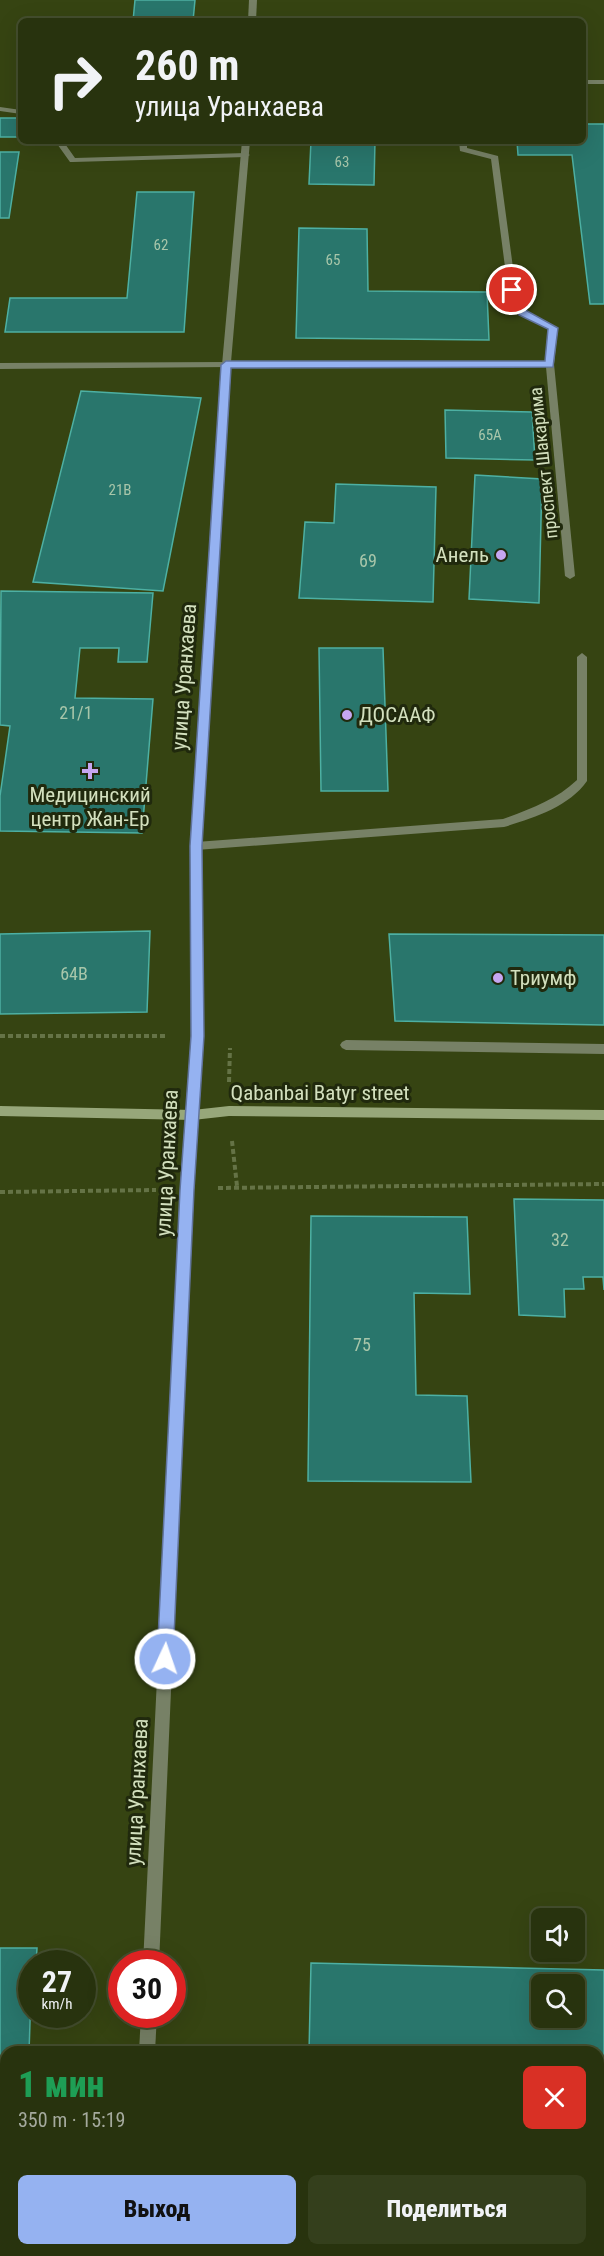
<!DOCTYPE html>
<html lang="ru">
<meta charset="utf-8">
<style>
:root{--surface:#28330e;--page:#343f1c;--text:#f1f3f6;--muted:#a5aa9e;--line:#444e2e;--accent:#95b2f1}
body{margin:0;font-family:"Roboto Condensed",sans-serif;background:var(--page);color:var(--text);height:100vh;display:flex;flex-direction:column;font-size:22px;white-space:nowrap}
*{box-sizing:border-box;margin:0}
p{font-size:20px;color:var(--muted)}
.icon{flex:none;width:33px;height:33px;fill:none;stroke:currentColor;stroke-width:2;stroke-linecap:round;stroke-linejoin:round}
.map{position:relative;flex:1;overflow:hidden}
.sheet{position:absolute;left:0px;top:2046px;width:604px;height:210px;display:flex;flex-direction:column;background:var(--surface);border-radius:18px 18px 0 0;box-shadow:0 6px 24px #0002,0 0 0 2px var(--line)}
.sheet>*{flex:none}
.banner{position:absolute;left:18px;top:18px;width:568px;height:126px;border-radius:9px;box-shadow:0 6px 24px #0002,0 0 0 2px var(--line);background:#28330e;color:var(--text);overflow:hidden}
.buttons{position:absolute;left:531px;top:1908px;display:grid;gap:12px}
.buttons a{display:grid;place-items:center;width:54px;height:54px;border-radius:9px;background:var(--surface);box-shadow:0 6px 24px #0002,0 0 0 2px var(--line);font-size:30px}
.speed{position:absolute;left:18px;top:1950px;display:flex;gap:12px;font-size:30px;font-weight:700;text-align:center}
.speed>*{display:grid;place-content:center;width:78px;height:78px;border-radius:50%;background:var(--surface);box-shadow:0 6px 24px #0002,0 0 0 2px var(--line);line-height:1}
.speed small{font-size:15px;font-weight:400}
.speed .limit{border:9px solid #d22;background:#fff;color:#111}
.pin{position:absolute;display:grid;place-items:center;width:51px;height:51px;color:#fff;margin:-26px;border:3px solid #fff;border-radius:50%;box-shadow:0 2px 6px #0007}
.me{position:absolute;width:66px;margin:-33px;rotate:3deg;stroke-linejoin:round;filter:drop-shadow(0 0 4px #0008)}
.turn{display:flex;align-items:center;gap:21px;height:126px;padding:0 18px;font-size:27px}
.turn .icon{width:78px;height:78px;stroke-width:2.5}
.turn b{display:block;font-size:42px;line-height:51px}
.round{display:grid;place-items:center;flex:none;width:63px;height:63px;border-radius:9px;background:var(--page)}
.head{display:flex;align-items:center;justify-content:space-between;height:102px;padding:0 18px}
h1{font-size:36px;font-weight:800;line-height:45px;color:#1e9e55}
.action{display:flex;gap:12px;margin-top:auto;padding:12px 18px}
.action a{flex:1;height:69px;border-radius:9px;background:var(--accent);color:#111;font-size:24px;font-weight:800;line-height:69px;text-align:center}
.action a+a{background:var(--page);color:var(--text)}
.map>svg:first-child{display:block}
</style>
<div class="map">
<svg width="604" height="2256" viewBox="0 0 604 2256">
<rect width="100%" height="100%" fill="#364412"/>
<g fill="#29766c" stroke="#4db0a3" stroke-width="1.5" fill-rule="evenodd">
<polygon points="135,0 195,0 193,21 133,21"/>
<rect x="0" y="118" width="21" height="19"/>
<polygon points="584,124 604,124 604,304 590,304 572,155 518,155 517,141 584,141"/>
<rect x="110" y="141" width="73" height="2"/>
<polygon points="311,141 375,141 374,185 309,184"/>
<polygon points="0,152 19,152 9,218 0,218"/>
<polygon points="137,192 194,192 184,332 5,332 10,298 127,298"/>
<polygon points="299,228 367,229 368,291 487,292 489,340 296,338"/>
<polygon points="81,391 201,398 163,591 33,582"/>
<polygon points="445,410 532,412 535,460 446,458"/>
<polygon points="475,475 542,479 539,603 469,599"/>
<polygon points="336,484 436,487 433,602 299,598 305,522 334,523"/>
<polygon points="1,591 153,593 147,662 118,662 119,648 80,648 75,698 153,699 142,833 0,831 0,796 10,726 0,725"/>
<polygon points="319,648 383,648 388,791 321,791"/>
<polygon points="150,931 147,1012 0,1014 0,934"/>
<polygon points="389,934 604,935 604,1025 395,1021"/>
<polygon points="514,1199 604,1200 604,1290 603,1277 583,1277 584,1289 564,1289 565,1317 519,1315"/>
<polygon points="311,1216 467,1217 470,1294 414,1293 416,1395 467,1396 471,1482 308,1481"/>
<polygon points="0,1948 37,1948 36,1964 32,1964 29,2052 6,2052 6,2109 0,2109"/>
<path d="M311,1963L604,1970V2256H305V2250H598V2052H309ZM542,1984H574V2018H542Z"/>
</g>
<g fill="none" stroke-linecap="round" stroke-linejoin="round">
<g stroke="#657346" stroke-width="4" stroke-dasharray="5 3" stroke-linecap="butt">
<polyline points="0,1036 167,1036"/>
<polyline points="229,1082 230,1048"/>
<polyline points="232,1141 237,1186"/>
<polyline points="218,1188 604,1184"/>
<polyline points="0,1192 156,1190"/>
</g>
<g fill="#778166" fill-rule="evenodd">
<polygon points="0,107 21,110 21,114 0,111"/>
<polygon points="55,141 63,141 75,158 246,153 250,155 246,157 73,162 70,162"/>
<polygon points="226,362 230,365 229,367 0,369 0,363"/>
<path d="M582,653L587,657V781C569,807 533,818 504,827L196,850L191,846L196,842L503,819C530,809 556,800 577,780V657Z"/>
<polygon points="346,1040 604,1044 604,1054 346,1050 342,1048 340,1045 342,1042"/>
</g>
<g fill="#778166" fill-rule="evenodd">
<polygon points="249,0 257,0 256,21 248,21"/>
<rect x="584" y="80" width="20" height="4"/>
<polygon points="242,141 250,141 231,362 546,361 549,329 520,315 508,290 491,159 460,151 459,141 467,141 467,148 498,156 516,290 527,311 558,328 554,364 575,576 570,579 565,576 546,367 230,368 201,846 204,1036 193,1190 159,1964 143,1964 181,1190 192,1036 191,846 222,365"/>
<polygon points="141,2014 157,2014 155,2052 139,2052"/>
<polygon points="130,2250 146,2250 145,2256 129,2256"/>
</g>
<polygon fill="#97a77a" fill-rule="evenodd" points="0,1106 193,1110 229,1106 604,1110 604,1120 229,1116 193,1120 0,1116"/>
</g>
<polygon fill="#95b2f1" stroke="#61749d" stroke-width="1.5" points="509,288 516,288 527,311 558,328 553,367 231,368 202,846 204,1036 194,1190 173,1659 171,1664 165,1667 160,1664 157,1659 180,1190 191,1036 190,846 221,365 226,361 545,361 548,329 519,315"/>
<g fill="#c6a6f0" stroke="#20290d" stroke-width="2">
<circle cx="501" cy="555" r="6"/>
<circle cx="347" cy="715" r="6"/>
<path d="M87 762h6v6h6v6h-6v6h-6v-6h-6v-6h6z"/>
<circle cx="498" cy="978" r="6"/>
</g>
<g text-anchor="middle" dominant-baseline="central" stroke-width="6" stroke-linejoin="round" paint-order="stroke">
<g font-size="15" fill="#a8c6aa">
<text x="342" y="162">63</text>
<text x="161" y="245">62</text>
<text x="333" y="260">65</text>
<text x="490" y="435">65А</text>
<text x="120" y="490">21В</text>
</g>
<g font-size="18" fill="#d3e0be" stroke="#20290d">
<text transform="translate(543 463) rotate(-96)">проспект Шакарима</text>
</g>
<g font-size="18" fill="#a8c6aa">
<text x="368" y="560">69</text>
<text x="76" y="712">21/1</text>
<text x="74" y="973">64В</text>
<text x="560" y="1239">32</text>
<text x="362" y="1344">75</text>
</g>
<g font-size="21" fill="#d3e0be" stroke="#20290d" text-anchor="start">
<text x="489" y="555" text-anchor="end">Анель</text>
<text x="359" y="715">ДОСААФ</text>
<text x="90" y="795" text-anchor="middle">Медицинский<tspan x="90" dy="24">центр Жан-Ер</tspan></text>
<text x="510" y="978">Триумф</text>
</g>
<g font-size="21" fill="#d3e0be" stroke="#20290d">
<text transform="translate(184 677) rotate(-86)">улица Уранхаева</text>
<text x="320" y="1093">Qabanbai Batyr street</text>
<text transform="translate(167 1163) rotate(-87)">улица Уранхаева</text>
<text transform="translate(137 1792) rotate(-87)">улица Уранхаева</text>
</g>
</g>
</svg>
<div class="buttons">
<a><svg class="icon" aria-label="sound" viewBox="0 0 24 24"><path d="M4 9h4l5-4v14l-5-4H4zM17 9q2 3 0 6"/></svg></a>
<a><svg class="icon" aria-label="search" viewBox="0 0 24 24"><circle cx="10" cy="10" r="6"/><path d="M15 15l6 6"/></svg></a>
</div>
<div class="speed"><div>27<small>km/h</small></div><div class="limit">30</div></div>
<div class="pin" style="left:512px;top:290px;background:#d93025"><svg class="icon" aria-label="arrive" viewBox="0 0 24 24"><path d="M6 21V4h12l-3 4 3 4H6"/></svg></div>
<svg class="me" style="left:165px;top:1659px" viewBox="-20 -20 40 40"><circle r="17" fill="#95b2f1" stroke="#fff" stroke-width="3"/><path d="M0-11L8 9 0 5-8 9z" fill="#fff"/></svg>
<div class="banner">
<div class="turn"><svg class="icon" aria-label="right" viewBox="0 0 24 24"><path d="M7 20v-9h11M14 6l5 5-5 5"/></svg><div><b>260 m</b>улица Уранхаева</div></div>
</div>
<section class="sheet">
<div class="head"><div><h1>1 мин</h1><p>350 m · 15:19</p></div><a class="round" style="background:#d93025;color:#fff"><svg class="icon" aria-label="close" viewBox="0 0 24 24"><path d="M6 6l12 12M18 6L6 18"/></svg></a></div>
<div class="action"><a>Выход</a><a>Поделиться</a></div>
</section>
</div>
